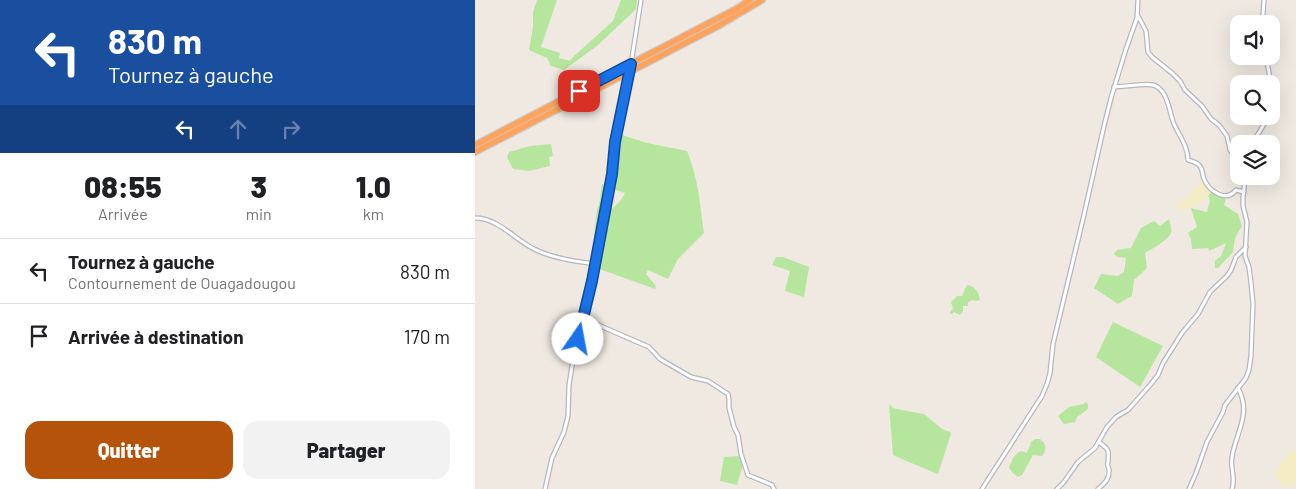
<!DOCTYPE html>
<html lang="fr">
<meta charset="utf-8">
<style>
:root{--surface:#fff;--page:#f2f2f2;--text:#202124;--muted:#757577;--line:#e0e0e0;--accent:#b45309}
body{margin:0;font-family:Barlow,sans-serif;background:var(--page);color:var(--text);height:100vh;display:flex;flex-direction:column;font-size:19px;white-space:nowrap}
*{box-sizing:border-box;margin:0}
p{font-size:16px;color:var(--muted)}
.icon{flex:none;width:28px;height:28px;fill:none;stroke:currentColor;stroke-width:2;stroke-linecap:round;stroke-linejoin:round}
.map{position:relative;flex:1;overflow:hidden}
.sheet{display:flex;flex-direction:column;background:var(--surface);width:475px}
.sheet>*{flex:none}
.top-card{background:#1a4fa0;color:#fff;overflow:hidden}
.fabs{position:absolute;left:755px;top:15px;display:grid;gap:10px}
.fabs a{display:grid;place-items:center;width:50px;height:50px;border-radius:10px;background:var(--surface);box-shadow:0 5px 20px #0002;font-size:25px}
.pin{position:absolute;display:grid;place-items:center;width:42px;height:42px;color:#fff;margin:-21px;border-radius:10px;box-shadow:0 2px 8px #0006}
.me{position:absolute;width:55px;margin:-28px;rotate:12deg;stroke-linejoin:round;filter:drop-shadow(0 0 4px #0008)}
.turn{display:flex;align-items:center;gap:18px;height:105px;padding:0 25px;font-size:22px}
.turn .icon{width:65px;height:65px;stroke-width:2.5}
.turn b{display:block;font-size:35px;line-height:42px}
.lanes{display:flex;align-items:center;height:48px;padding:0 25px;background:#0003;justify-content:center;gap:25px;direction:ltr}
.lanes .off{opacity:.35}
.eta{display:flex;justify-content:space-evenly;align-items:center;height:85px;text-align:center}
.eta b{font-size:30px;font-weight:800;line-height:35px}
.button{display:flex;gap:10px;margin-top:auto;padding:10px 25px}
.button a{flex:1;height:58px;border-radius:15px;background:var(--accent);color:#fff;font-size:20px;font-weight:800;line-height:58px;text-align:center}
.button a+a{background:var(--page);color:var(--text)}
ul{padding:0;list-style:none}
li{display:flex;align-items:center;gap:15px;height:65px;padding:0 25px;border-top:1px solid var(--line)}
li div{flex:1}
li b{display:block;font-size:19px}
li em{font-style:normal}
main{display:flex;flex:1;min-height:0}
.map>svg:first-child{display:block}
</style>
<main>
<section class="sheet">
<div class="top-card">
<div class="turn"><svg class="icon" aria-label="left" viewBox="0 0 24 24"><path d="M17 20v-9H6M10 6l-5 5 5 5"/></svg><div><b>830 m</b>Tournez à gauche</div></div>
<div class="lanes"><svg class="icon" aria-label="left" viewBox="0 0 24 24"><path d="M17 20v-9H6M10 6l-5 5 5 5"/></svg><svg class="icon off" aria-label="ahead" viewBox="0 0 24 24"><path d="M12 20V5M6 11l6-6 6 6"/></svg><svg class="icon off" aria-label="right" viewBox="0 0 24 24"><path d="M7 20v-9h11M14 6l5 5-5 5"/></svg></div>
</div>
<div class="eta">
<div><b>08:55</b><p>Arrivée</p></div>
<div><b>3</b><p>min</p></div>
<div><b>1.0</b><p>km</p></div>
</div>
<ul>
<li><svg class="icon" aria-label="left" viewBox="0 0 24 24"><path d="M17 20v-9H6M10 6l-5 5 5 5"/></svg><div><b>Tournez à gauche</b><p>Contournement de Ouagadougou</p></div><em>830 m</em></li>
<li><svg class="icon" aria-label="arrive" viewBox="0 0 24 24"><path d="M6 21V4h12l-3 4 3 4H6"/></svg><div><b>Arrivée à destination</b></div><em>170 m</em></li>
</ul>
<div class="button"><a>Quitter</a><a>Partager</a></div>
</section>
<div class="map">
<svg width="821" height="489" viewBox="0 0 821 489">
<rect width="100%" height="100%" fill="#efe9e1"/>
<g fill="#b6e59e">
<polygon points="62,0 82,0 66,47 85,53 84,58 95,61 98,57 138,21 146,0 162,0 161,9 123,45 89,70 76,66 72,58 54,50 58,27 58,12"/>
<path d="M147,135L172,143L212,151C223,177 225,205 229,233L203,259L193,279L173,270L171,274L181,286L180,289L119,267L124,237L119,236L122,210L125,200L127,184L134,185L130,209H137L146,200L150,193L138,189Z"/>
<polygon points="76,144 78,156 74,157 75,166 54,171 38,169 32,157 34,152 55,146"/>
<polygon points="736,192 751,199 749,205 763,214 767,226 760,238 758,252 743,268 740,268 740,261 746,256 751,243 734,251 733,248 717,249 716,239 713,233 722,227 716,208 732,212 735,200 733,196"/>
<path d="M694,219C695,223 697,229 696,232C695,240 676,249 670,253L672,268L659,280L657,296L651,299L643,304L619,288L626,274L643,276L649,272L651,258L643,257L639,254L642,250L656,248L666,228L679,221L685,226Z"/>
<polygon points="301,257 308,257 334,267 329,297 310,291 315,271 297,265"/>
<path d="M492,285C500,286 504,292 505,300L500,301L498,300L493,302V306H488V311L485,315L479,312L477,314H476L475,313L478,308L476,302L482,296H487Z"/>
<polygon points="638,322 688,346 665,387 621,357"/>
<polygon points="611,402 613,404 613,409 602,417 600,422 589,424 583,416 594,407 609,404"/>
<polygon points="414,404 418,408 427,410 449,414 467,429 475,432 476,434 463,474 429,460 418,455"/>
<path d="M560,439H565C572,445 572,449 567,456L558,455L547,475L543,477L538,473L534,468C537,460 538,455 546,451L552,453L556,442Z"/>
<polygon points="264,456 268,465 262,485 245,481 249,457"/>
</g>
<g fill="#f3ecc5">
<path d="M730,180L737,189C732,201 718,208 706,210L703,208V203C714,197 719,190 726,181Z"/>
<path d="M821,450V485L818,484L812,487L807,484L804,479L799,478C800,474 811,455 813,453C816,452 819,451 821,450Z"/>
</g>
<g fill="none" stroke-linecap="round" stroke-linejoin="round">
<defs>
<g id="minor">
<polyline points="663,16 671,31 673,52 677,57 697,73 705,81 710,90 727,106 736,119 744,125 752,136 755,150 764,163"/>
<polyline points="789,24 788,15 789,0"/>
<polyline points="791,56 796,84"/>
<polyline points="156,64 166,0"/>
<polyline points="796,85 797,102 796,111"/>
<path d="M639,87C648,87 671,83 678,85C693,89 694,112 699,124C704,135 713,147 713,160C717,161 721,162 724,165C728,169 727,174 729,179C734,191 751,203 761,190L769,192"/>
<polyline points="777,144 794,116"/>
<path d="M0,218C23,218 39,239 59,249C77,258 99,261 120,264"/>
<polyline points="107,318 174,347 185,359 216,377 233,381 253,394 254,399 254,408 259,427 263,435 266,454 273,475 295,484 297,485 299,489"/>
<polyline points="70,489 77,458 89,432 93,416 94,385 97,366 107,318 117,281 137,174 140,142 155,72"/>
<polyline points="507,489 567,396 572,384 575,373 578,344 608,219 629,126 636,98 651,49 662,18 663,0"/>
<polyline points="582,489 589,482 603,462 620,448 632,427 641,417 653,410 676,384 683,375 688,363 707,333 723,314 735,292 752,276 756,270 761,257 771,247"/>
<path d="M623,489C630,483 635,479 634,469C633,467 632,463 633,462C634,449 634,450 624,442"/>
<polyline points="714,489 721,473 732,442 748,412 750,405 771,378 774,370 776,356 778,304 776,283 774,267 770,256 772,222 768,206 768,197 770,180 768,176"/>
<path d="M757,489C761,478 755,468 757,457C761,432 777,414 763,388"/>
</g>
<g id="highway">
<polyline points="0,145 261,9 275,0"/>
<polyline points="0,152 243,26 287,0"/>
</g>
</defs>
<use href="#minor" stroke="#b4b7c1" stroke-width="5.5"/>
<use href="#highway" stroke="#c9c9c9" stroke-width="8"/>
<use href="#minor" stroke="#fff" stroke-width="3"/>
<use href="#highway" stroke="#ffa35c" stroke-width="5.5"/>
</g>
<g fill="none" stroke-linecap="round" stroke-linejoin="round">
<defs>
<polyline id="route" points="103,339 117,281 137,174 140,142 156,64 104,91"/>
</defs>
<use href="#route" stroke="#114b97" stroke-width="12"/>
<use href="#route" stroke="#1a73e8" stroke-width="9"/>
</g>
</svg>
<div class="fabs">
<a><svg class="icon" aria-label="sound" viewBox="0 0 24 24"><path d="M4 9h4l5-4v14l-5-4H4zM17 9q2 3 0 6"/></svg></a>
<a><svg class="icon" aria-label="search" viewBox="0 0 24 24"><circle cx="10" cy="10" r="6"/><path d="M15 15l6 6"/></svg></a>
<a><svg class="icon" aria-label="layers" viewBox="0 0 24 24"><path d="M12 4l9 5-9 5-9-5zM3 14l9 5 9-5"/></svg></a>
</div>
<div class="pin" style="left:104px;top:91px;background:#d93025"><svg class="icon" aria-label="arrive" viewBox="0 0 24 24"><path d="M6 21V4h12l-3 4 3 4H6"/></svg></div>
<svg class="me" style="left:103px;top:339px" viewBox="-20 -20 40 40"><circle r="19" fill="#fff"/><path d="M0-13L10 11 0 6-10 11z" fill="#1a73e8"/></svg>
</div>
</main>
